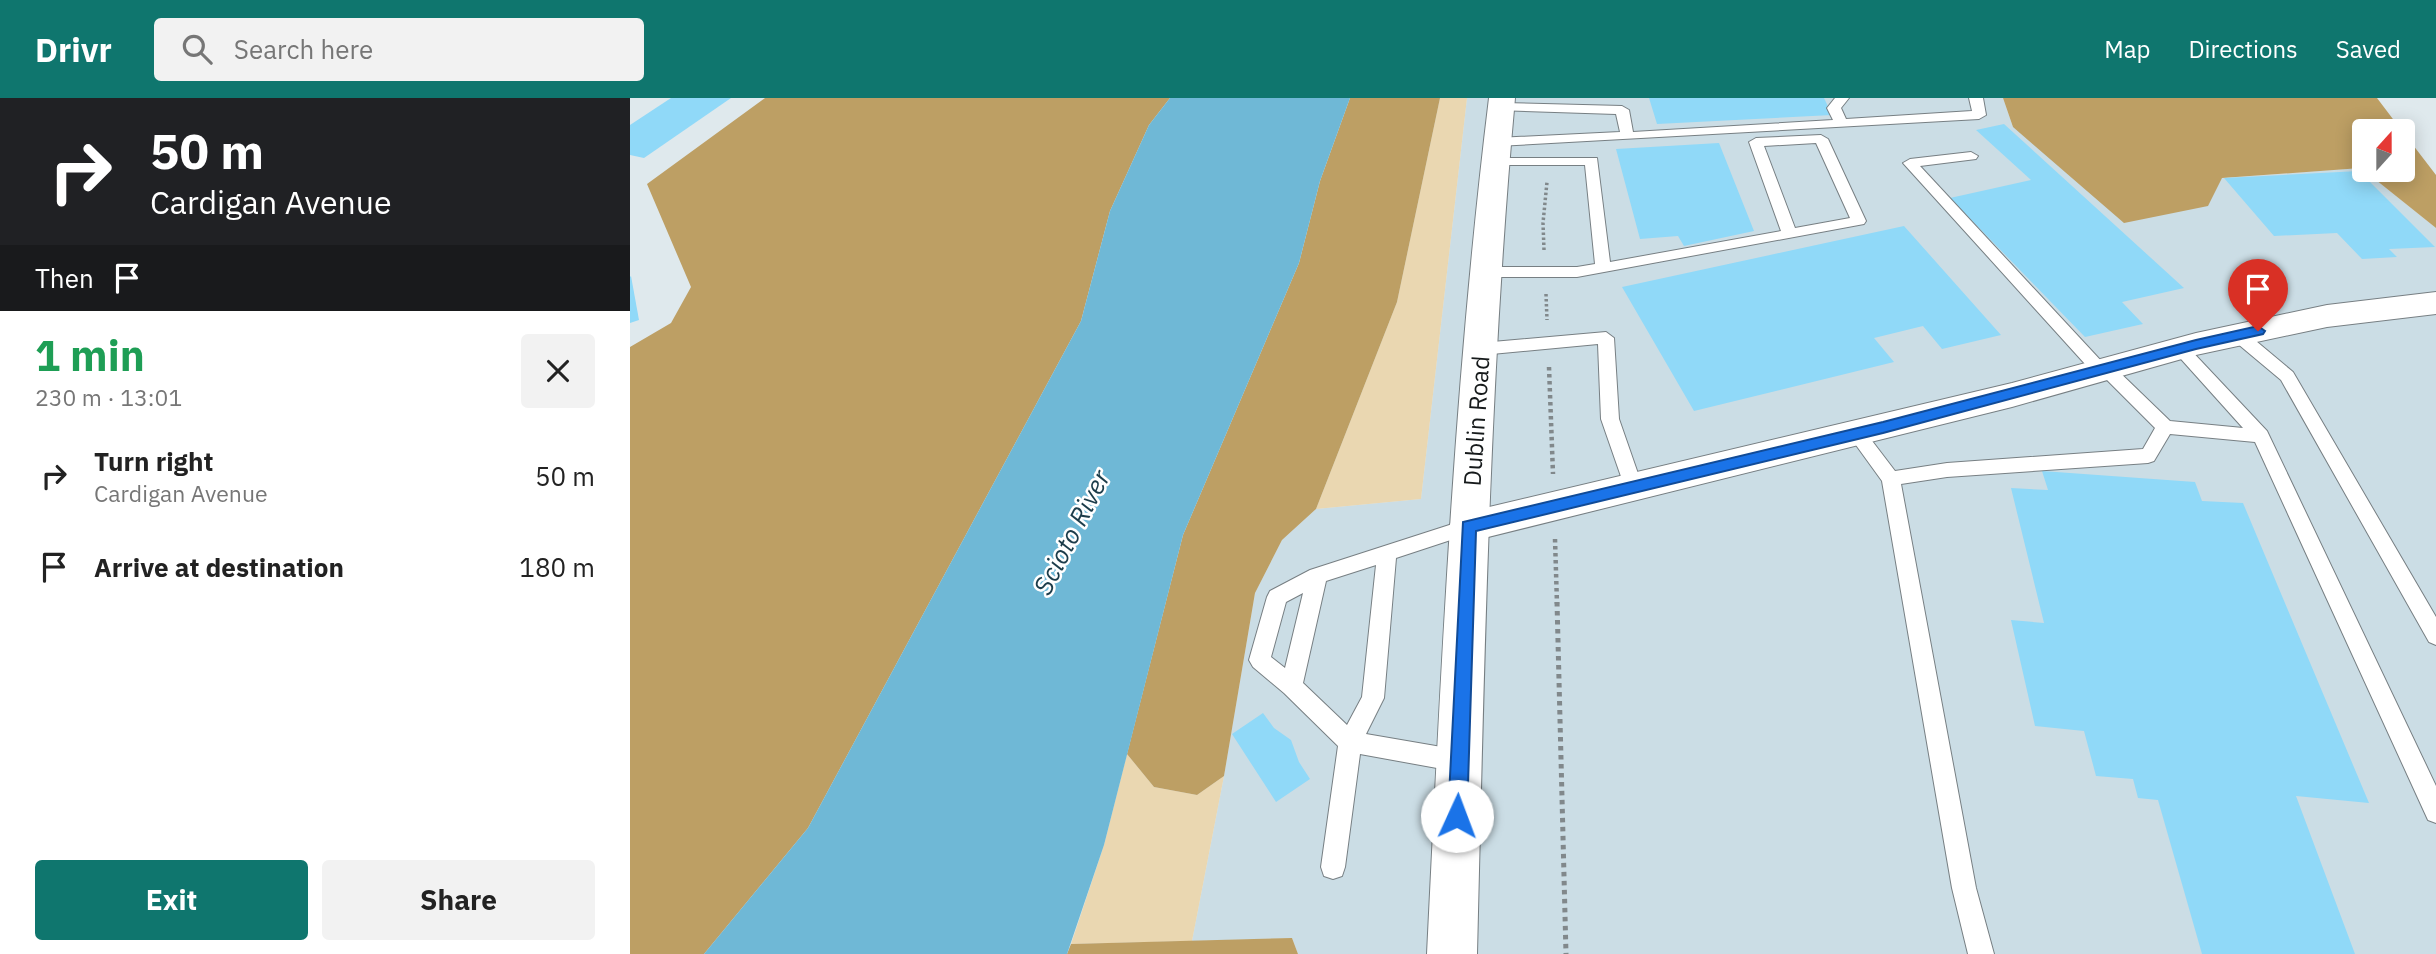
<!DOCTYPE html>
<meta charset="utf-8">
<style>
:root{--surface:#fff;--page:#f2f2f2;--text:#222;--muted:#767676;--accent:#0f766e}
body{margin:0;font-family:"IBM Plex Sans",sans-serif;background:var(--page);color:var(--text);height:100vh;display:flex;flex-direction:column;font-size:26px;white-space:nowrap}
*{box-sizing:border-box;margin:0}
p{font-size:23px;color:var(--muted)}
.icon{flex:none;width:38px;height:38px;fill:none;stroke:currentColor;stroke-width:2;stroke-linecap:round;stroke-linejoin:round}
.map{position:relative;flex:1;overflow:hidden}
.sheet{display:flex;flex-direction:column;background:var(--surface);width:630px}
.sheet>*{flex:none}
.hud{background:#202124;color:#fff;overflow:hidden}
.needle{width:46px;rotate:21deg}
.tools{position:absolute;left:1722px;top:21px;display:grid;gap:14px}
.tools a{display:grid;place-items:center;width:63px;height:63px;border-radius:7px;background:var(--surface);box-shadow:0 4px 18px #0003;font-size:35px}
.pin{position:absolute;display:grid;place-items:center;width:60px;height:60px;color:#fff;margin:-72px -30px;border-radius:50% 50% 50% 0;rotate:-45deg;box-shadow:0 0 7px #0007}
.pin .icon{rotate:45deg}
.me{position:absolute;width:77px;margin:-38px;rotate:2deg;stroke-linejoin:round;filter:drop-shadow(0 0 5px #0008)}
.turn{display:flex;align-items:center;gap:24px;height:147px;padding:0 35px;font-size:32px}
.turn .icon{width:91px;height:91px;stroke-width:2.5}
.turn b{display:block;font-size:49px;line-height:60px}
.then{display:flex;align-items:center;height:66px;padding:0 35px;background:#0003;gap:14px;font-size:26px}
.round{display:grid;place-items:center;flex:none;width:74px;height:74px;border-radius:7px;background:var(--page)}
.overview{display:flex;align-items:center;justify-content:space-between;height:119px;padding:0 35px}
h1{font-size:42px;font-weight:700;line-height:52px;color:#1e9e55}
.primary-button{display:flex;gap:14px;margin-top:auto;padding:14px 35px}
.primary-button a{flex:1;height:80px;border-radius:7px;background:var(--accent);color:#fff;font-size:28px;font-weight:700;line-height:80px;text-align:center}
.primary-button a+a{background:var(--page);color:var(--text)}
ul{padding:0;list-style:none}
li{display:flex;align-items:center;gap:21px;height:91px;padding:0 35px}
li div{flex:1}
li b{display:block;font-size:26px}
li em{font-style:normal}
header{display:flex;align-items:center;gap:42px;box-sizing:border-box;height:98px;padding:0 35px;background:var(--accent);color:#fff}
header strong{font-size:33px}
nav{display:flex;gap:38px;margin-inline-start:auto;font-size:24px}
.search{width:490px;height:63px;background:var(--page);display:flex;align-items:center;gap:18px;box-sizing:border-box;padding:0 24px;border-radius:7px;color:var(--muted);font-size:26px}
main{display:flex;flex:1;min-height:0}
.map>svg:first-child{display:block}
</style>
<header>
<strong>Drivr</strong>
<div class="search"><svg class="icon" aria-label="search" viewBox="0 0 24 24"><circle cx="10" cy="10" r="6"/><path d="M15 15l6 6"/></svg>Search here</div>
<nav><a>Map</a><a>Directions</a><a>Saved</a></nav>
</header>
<main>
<section class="sheet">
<div class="hud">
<div class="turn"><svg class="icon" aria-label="right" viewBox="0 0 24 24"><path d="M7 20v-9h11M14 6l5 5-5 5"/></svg><div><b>50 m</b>Cardigan Avenue</div></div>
<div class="then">Then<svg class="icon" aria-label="arrive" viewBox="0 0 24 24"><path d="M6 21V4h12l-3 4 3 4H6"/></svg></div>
</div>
<div class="overview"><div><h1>1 min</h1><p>230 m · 13:01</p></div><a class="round"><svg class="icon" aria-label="close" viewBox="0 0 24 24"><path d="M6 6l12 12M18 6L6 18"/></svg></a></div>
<ul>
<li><svg class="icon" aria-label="right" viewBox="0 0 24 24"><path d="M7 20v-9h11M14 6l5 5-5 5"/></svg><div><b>Turn right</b><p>Cardigan Avenue</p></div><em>50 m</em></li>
<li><svg class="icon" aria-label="arrive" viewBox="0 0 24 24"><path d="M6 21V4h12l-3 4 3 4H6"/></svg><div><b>Arrive at destination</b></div><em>180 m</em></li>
</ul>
<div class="primary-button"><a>Exit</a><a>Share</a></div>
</section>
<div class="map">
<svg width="1806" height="856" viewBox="0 0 1806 856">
<rect width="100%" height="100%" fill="#dfe9ed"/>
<polygon fill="#cbdde5" points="837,0 1373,0 1383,29 1591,80 1731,70 1806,130 1806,856 668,856 662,840 562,843 594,678 625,495 652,442 686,411 791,401"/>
<g fill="#ead7b1">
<polygon points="810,0 837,0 791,401 686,411 767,204"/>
<polygon points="497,656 524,689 567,697 594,678 562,843 441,846 474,747"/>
</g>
<g fill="#bd9f64">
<polygon points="135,0 540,0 519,27 480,113 451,223 178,730 74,856 0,856 0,249 41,225 61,189 17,86"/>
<polygon points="720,0 810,0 767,204 686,411 652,442 625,495 594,678 567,697 524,689 497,656 553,437 669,165 690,83"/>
<polygon points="1373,0 1747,0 1772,33 1734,33 1734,72 1773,72 1773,34 1806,77 1806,130 1731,70 1592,80 1578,108 1494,125 1383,29"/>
<polygon points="662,840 668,856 437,856 441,846"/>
</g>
<polygon fill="#6fb8d6" points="540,0 720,0 690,83 669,165 553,437 474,747 437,856 74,856 178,730 451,223 480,113 519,27"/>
<g fill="#90d9f8">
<polygon points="41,0 101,0 14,60 0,57 0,27"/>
<polygon points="1019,0 1194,0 1202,17 1027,26"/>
<polygon points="1374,26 1554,190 1492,204 1513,226 1455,239 1320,100 1401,82 1346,32"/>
<polygon points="1089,45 1124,133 1054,148 1048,138 1010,141 986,51"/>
<polygon points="1729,73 1805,149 1759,151 1767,159 1732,161 1707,135 1644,138 1594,80"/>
<polygon points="1274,128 1371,237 1312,251 1293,228 1244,240 1264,264 1064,313 992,189"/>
<polygon points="1,178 9,222 0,225 0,179"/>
<polygon points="1412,373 1565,384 1572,403 1613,405 1739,705 1666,698 1725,856 1572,856 1528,702 1508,700 1503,681 1466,678 1454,633 1405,628 1381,522 1414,525 1381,390 1418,392"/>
<polygon points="633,615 644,630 661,642 669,664 680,681 646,704 602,636"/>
</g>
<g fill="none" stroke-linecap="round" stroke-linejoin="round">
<defs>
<g id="service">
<polygon points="1205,0 1219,0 1211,10 1216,21 1342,13 1339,0 1353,0 1356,17 1349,21 867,48 860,44 867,40 990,34 986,16 866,12 866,6 871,5 992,8 999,12 1003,34 1203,22 1197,10"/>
<path d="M1191,37L1198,41L1236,123L1234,126L947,179H856L848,174L856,169H947L965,166L955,67H864L857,63L859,60H967L980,164L1151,133L1119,44L1126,40ZM1186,45L1220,120L1165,130L1134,48Z"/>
<polygon points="1341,54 1348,58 1346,61 1290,68 1474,266 1482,267 1540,323 1613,330 1542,251 1550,245 1556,247 1637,333 1806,688 1806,725 1798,722 1625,344 1540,336 1524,363 1518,365 1317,379 1271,386 1346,790 1364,856 1338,856 1322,790 1252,383 1218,336 1221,331 1233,331 1265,373 1317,365 1513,351 1525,330 1473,278 1465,277 1273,65 1280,61"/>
<polygon points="1608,231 1614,233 1663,274 1806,519 1806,547 1799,544 1651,282 1602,241 1600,237"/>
<polygon points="976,234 984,240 989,321 1013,390 1011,395 1004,397 997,395 995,390 971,321 968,246 851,257 843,251 851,245"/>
<path d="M838,421L845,424L848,429L845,434L766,460L754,600L736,636L829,652L837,655L840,663L837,671L829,674L730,656L715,769L712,778L703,781L694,778L691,769L708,648L654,595L623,569L619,562L637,499L640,493L680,472ZM746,467L732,599L717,627L673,585L696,483ZM673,495L655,570L641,559L656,504Z"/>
</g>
<polygon id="minor" points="1806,194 1806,216 1697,229 1566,257 1382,309 838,444 824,440 819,429 824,418 838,414 1382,285 1566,235 1697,207"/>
<path id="primary" d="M859,0H885C859,285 854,570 847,856H797C811,570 824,284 859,0Z"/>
</defs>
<use href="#service" stroke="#777f83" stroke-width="2"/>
<use href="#minor" stroke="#777f83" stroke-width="2"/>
<use href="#primary" stroke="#777f83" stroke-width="2"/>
<g stroke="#81888b" stroke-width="3.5" stroke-dasharray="2.5 2.5" stroke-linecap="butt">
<polyline points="914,152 913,125 917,84"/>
<polyline points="916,196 917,222"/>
</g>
<g stroke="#81888b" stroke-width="4.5" stroke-dasharray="3.5 3.5" stroke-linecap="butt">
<polyline points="919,269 923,376"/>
<polyline points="925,441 927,506"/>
</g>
<polyline stroke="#81888b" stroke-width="5" stroke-dasharray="4.5 4.5" stroke-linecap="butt" points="927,504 936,856"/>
<use href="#service" fill="#fff" fill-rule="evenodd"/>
<use href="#minor" fill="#fff" fill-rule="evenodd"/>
<use href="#primary" fill="#fff" fill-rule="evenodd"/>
</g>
<polygon fill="#1a73e8" stroke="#114b97" stroke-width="2" points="1628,228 1635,233 1633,236 1566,251 1253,335 846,433 837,718 834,725 827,727 820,725 818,718 833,424 1253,324 1566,242"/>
<g text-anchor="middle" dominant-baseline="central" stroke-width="5" stroke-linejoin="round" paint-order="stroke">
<g font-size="24" fill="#161a1b" stroke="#fff">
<text transform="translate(846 323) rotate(-86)">Dublin Road</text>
</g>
<g font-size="26" font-style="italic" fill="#1b3c4a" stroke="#fff">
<text transform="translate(441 434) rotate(-63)">Scioto River</text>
</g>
</g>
</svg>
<div class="tools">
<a><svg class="needle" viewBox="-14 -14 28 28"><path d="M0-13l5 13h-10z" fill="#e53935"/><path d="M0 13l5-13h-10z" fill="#767676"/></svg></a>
</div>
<div class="pin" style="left:1628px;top:233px;background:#d93025"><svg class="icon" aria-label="arrive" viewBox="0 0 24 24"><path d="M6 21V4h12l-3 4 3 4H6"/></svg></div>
<svg class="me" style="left:827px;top:718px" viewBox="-20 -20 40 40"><circle r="19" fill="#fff"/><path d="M0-13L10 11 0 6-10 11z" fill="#1a73e8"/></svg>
</div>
</main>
